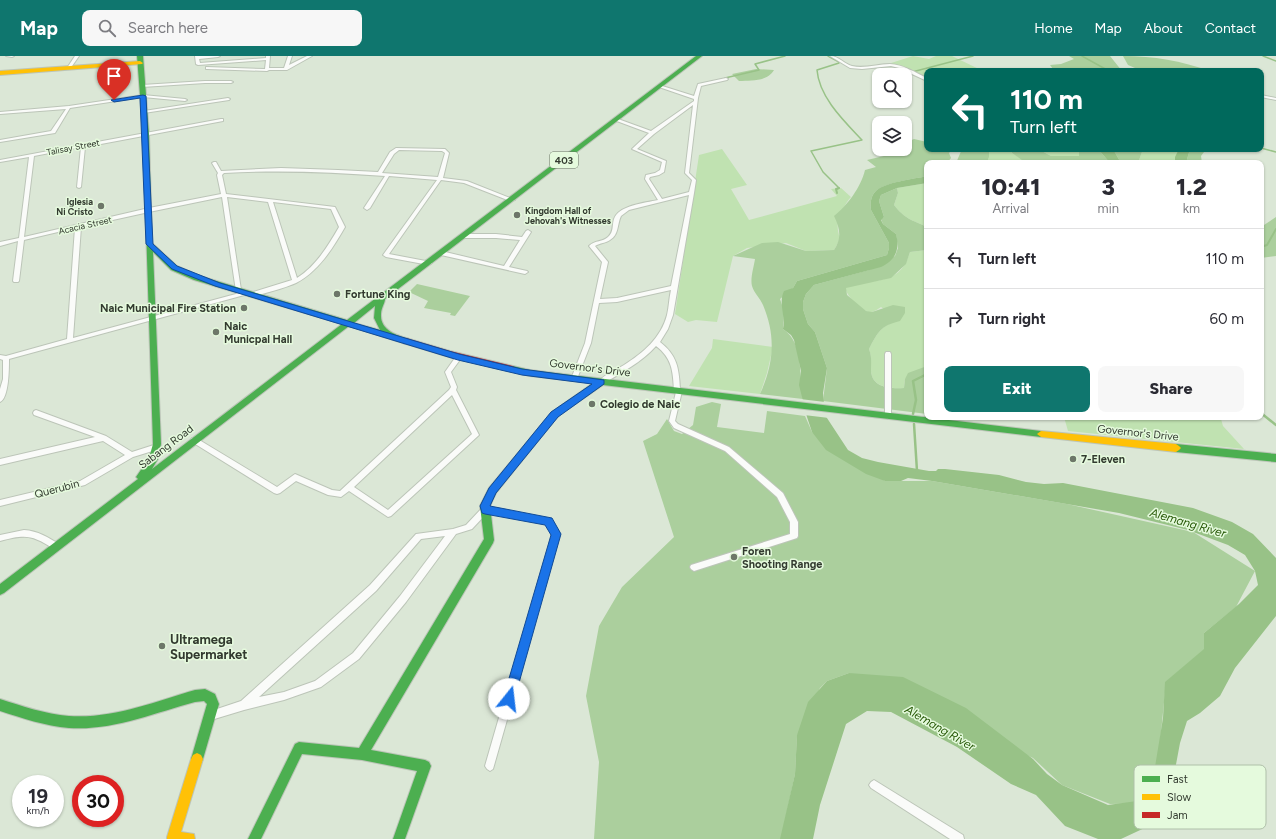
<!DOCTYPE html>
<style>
:root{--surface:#fff;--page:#f7f7f7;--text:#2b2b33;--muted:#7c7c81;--line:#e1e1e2;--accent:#0f766e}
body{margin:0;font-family:Figtree,sans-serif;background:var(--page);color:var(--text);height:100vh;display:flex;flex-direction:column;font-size:15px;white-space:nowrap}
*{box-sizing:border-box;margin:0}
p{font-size:13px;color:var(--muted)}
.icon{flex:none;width:22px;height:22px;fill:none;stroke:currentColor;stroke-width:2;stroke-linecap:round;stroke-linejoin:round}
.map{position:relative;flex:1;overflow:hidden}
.drawer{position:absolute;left:924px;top:104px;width:340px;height:260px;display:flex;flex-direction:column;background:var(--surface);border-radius:8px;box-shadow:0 1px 3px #0004}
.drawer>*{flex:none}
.top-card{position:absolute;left:924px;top:12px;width:340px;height:84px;border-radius:8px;box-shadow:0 1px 3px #0004;background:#00695c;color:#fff;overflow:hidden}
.fabs{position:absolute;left:872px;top:12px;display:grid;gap:8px}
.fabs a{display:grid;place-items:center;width:40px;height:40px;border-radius:8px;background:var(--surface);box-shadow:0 1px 3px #0004;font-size:20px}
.speed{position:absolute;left:12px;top:719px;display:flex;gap:8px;font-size:20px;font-weight:700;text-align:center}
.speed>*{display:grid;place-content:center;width:52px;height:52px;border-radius:50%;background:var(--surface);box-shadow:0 1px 3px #0004;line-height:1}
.speed small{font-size:10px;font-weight:400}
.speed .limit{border:6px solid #d22;background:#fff;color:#111}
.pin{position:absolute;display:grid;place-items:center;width:34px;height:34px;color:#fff;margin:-41px -17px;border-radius:50% 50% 50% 0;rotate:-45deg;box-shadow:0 0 4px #0007}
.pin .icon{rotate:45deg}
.me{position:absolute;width:44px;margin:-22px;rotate:16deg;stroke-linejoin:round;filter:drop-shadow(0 0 3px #0008)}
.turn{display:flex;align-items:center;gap:14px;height:84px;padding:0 20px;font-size:18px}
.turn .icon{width:52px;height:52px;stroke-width:2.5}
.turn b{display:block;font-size:28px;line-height:34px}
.eta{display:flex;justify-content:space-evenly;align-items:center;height:68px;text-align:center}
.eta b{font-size:24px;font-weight:800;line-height:28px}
.button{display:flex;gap:8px;margin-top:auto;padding:8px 20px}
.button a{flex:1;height:46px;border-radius:8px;background:var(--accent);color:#fff;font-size:16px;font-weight:800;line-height:46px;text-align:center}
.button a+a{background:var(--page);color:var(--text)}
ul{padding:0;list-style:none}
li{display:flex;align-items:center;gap:12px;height:60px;padding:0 20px;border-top:1px solid var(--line)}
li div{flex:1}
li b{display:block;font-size:15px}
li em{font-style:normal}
header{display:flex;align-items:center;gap:24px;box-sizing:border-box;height:56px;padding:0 20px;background:var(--accent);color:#fff}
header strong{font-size:19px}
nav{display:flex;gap:22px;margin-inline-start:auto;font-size:14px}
.search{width:280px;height:36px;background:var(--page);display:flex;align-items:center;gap:10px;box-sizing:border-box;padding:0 14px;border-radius:8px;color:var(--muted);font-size:15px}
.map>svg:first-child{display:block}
</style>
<header>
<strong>Map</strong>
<div class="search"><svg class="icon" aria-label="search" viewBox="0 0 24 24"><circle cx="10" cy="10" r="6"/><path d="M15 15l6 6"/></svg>Search here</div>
<nav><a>Home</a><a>Map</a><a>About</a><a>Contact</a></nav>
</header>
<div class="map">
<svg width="1276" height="783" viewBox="0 0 1276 783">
<rect width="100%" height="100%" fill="#dbe7d6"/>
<g fill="#c0e2b1">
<polygon points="913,0 929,3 936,0 952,0 983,15 927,15 927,23 888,8"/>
<path d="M722,93L747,129L731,133L749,164L837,140L831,133L841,132L851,141C845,147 840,159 838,167C836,179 844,179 834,194L806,195L786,187L747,192L733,200L717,266L696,264L688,266L675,258L699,99Z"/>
<polygon points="989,93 1012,93 1012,97 1026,106 987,107 989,101"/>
<polygon points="1038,93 1079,93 1080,100 1051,100"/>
<polygon points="1143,93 1179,93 1175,107 1138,107"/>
<path d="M927,127V171C912,164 905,163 894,149L898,137L897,132Z"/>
<path d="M927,194V310L905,323L904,332C892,333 872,332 871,315C870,307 872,301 869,293C878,276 880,270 900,264L881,251C878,253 875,255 872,256C863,258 847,240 845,232C872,220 899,233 910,196Z"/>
<polygon points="713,283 773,291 767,317 760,338 689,330 712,292"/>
<polygon points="1064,361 1221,361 1223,362 1221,363 1223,370 1244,393 1068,375"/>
</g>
<g fill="#abcf9d">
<polygon points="1069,0 1110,0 1122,15 1035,15 1053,13 1050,9 1061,8 1074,3"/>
<path d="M1123,0C1154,0 1181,5 1210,15H1142L1128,9Z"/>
<path d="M756,13L774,14C767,26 751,24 739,25L732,18Z"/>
<path d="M914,83L927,86V93H953L949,97L951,102L947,107H927V120C915,123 884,126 875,136C871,140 870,148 871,154L889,187V192L887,199L797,225L793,232L780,243L784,255L783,273C805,288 798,320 803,343L760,338C774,307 776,280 763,249C760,242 754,237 752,230C750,223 754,210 755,203L733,200L762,187L778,186L806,195L834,194C842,182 840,172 834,160C847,150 861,131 865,114L876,111L867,104L884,100L877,94L905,93V87Z"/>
<polygon points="962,93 989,93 989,101 987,107 956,107"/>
<polygon points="1012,93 1038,93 1051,100 1079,100 1079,93 1098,93 1110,107 1026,107 1012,97"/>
<polygon points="1113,93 1143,93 1138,107 1121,107"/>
<polygon points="1190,93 1201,93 1204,96 1201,100 1202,107 1186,107"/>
<path d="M897,132L898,137L894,149C905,163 912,164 927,171V194L910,196L906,208L891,222L846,232L847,239L866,255L872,256L893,249L905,251V257L900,265C880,270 878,276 869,293C872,301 871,307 871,315C872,332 891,333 904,332L905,323L908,317L927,310V358L823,345L827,312L815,276L808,268L803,253V246L806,238L814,229L869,214L895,200L898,192L896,178L883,168L881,163L884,161L879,145L881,139Z"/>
<polygon points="1276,161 1276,200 1261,202 1261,171"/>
<polygon points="417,228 470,240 455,260 450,259 451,257 424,252 428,245 409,236"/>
<polygon points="712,346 721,348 717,371 764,377 767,355 805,360 812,376 885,425 932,425 1067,448 1193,476 1255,515 1236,551 1204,577 1205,593 1166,626 1154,747 1110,748 1062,729 1033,702 849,617 827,625 820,632 797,680 795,718 781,783 594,783 599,706 586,640 599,570 622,531 674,481 643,385 657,378 667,363 674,375 682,378 693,369 696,351"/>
</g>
<g fill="#98c287">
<polygon points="1098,93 1113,93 1121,107 1110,107"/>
<polygon points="1179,93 1190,93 1186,107 1175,107 1175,101"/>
<path d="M927,120V127L897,132L881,139L879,145L884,161L881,164L883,168L896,178C900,193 896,204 881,211L814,229L806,238L803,246V253L808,268L815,276L827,312L823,337L825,359L848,394L862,402L878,406L929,415H936L938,413H945L999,419L1026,426L1044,428L1063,427L1193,452L1232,466L1253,478L1276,502V560L1235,612L1220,640L1200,657L1187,665L1180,687L1166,762L1121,783H1098L1065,770L1036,739L1011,728L957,691L891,656L867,655L846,668L820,749L813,783H780L795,718L797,679L808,646L827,625L849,617L903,621L966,652L1033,703L1047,718L1062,729L1108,749L1137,745L1148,737L1154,717L1163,662L1165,626L1204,593V577L1239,548L1258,529L1255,515L1245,499L1228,489L1188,474L1119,457L932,425L908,422L901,425H885L866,418L826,394L812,376L807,361L799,329L801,315L794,284L791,279L783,273C786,260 778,248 784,235L793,232L797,225L887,199L889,192V187L871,154C870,148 871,140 875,136C883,126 915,123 927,120Z"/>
</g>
<polygon fill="#dbe7d6" points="800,343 825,346 829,362 804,359"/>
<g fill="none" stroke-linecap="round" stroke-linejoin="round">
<g stroke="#98c287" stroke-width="1.5">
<polyline points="828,0 839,6"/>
<polyline points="1082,0 1109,15"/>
<polyline points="1263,0 1276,5"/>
<polyline points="912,16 973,0"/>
<polyline points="900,19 908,16"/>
<polyline points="725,22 759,14 755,8 785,0"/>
<polyline points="1261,92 1276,96"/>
<path d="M837,133L839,132L823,116L811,95L862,84C844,65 819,41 817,14L839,7"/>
</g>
<g stroke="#98c287" stroke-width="2">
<polyline points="837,137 836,133 839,132"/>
<polyline points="1261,191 1267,189 1276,173"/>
</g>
<g stroke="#98c287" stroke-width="2.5">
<polyline points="1261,357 1276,369"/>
<polyline points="913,358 916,344 913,325 927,318"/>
<polyline points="1221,361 1227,361"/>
<polyline points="914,368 917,415"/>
</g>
<defs>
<g id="street">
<polygon points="6,0 14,0 12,1"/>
<polygon points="75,0 79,0 70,13 68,13 67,12"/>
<polygon points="195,0 220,0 218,1 199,3 200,7 266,2 266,0 270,0 269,12 284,12 288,0 292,0 289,9 307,0 312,0 287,14 269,14 267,15 207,13 206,13 206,11 265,13 266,4 198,9 196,8"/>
<path d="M830,0C839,0 844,8 852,10C864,13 878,8 890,8C902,8 916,17 927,22V25L899,12L891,10L862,13L850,12Z"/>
<path d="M726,22L728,23L727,24L701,30L698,42L689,117L696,124L694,137L673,259L668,273L660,286C677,299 679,312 680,333L682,335L675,365L678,368L729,391L783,437L798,466V480L797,482L794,483L694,515L691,513L690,511L691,509L790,478V466L777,441L725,395L674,372L669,365L676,336L674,334C673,315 672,302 656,290C642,306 622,316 603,328H599L598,326C604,319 615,314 624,309C643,297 661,282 667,259C669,251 669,242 671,234L617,246L599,247L591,287L577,323L574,325L571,323L585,287L602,206L589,190C595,184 603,186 608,181C614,176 612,169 614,163C619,149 645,147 658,144L645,123L646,119L655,117L660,114L662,106L632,93L649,77L614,64L618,63L651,75L694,45V43L659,31V29L694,40L698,28ZM693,49L685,117L692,124L689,136L662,143L649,123L650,121L659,119L664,116L666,105L637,93L654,78ZM689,139L671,230L617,242L600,243L608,206L595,190C600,187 606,187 610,184C619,179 617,168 621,160L629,154Z"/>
<polygon points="205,25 231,25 233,26 231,27 205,27 142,31 140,30 142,29"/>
<polygon points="143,39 185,43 187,44 185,45 143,41 70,52 55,77 0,86 0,84 51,75 66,53 0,58 0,56 69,50"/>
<polygon points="1261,39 1276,42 1276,44 1261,41"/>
<polygon points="228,42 230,43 229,44 144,57 142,56 144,55"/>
<path d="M221,63H223V65L85,91L81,131L79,132L77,131L81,91L34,100L24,181L149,152L221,138L217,119L218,117L212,107L214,106H216L221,115L281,112L338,114L378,116L390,96L396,92L445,93L449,97L443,122L467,125L515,144L510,145L464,127L441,124L389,198L431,206L432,207L429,209L386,201L383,199L437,124L389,120L370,152L367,154L364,152L385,120C331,116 278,114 224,117L222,119L226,138L335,151L345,171C333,192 318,216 296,227C282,233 266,237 251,241L249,240L248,238L9,303C9,313 9,342 0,346V333L3,323V304L0,303V299L6,300L67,283L75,172L24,184L19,225L18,226H14L13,225L18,185L0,190V186L19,182L29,101L0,106V104ZM399,94L442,95L445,97L438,121L382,117L394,98ZM222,141L236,235H240L241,234L227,141L268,146L292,224L250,237L249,236L247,235L73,282L81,171L149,156ZM273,146L331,153L339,171C328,190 316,210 297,222Z"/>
<polygon points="528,174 531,176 509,211 527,215 528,216 525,218 441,199 438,197 441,195 504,210 520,184 496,182 464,182 461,180 464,178 496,178 522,181 526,175"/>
<polygon points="886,296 890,296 891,298 891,360 888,363 885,360 885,298"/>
<path d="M457,299H461L462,301L451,316L457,331L456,334L479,379L391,460L388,461L349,435L341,441L328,439L296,425L280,437L277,438L274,437L192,386L191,384L192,382H196L277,431L295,418L332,434L340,435L449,334L451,331L445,316ZM452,339L472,378L388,454L354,431Z"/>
<polygon points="36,354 106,380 132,396 157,388 159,389 160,391 159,393 133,401 85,429 0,450 0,444 80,425 125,399 103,385 0,409 0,403 95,381 34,359 33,357 34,355"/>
<path d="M485,451L551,463L560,478L493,713L490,715L487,713L485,710L552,478L546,468L487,457L472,473L456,478L406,546L359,603L321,631L284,644L244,654L211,664L208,662L206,659L208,656L241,645L370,529L416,478L453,473L466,469L482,452ZM445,480L400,540L353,597L315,625L284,636L259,641L376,535L421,483Z"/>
<path d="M24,474C38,475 48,481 60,489L61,491L60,493L57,494L54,493C32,479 26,478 0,485V479Z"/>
<polygon points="874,724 963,779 964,783 950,783 871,732 869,729 871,726"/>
</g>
<g id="fast">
<path d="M137,0H143L149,78L152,187L177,210L200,220L347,264L696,0H702L385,243C385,247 381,252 381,258C380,274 396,279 409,283L410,285L409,287L406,288L349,270L4,537L0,539V528L138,423L136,421L149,402L153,388L143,78ZM153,196L171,214L194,224L342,268L152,413L158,403L161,388ZM375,250L374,262L380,274L354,267Z"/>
<polygon points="513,310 530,314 1041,375 1045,378 1041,381 603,329 558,360 496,437 490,450 494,484 493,487 371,694 425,704 429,706 431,710 405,783 393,783 417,715 362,704 302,698 261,783 248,783 295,688 299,686 359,692 484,483 480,450 489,432 552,356 593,327 530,320 510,315 509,313"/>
<polygon points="1176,388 1276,398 1276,406 1176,396 1173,394 1171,392 1173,390"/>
<path d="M205,633L215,638L219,648L203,703L201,707L197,709L193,707L191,703L207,648L204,645L195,646C154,657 112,675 69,672C45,670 22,662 0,655V643C22,650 45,658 69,660C112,663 154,646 195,634Z"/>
</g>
<g id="slow">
<polygon points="140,5 143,7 142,8 0,19 0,15"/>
<polygon points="1041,375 1176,388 1179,390 1181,392 1179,394 1176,396 1041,381 1037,378"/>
<polygon points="197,697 201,699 203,703 181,776 194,778 195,783 167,783 167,781 191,703 193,699"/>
</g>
<polygon id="jam" points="406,282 450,295 513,310 517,313 513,316 449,301 403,287 402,285"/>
</defs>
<use href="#street" stroke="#bcc5b8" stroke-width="2"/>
<use href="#fast" stroke="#bcc5b8" stroke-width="2"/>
<use href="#slow" stroke="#bcc5b8" stroke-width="2"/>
<use href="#jam" stroke="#bcc5b8" stroke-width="2"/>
<use href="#street" fill="#fafbf9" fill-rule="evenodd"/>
<use href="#fast" fill="#4caf50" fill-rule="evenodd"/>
<use href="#slow" fill="#ffc107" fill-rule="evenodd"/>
<use href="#jam" fill="#c62828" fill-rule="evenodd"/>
</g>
<polygon fill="#1a73e8" stroke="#114b97" points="143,39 146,40 153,188 177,210 220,227 459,298 522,313 604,324 604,328 558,361 496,437 490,450 552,462 561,478 513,648 509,649 505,648 503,643 551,479 545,469 485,458 482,457 480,450 489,432 551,356 592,328 522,319 458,304 215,230 172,213 146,188 140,42 114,46 111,44"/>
<g fill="#6d7769" stroke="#e5fadd" stroke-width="1.5">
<circle cx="101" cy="150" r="4"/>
<circle cx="517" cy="159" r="4"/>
<circle cx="337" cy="238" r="4"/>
<circle cx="244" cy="252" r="4"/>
<circle cx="216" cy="276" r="4"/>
<circle cx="592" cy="348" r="4"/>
<circle cx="1073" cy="403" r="4"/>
<circle cx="734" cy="501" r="4"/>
<circle cx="162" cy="590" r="4"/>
</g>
<g text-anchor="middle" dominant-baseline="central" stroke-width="3" stroke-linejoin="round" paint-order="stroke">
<g font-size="9" fill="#323a2f" stroke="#e5fadd">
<text transform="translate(73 91) rotate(-11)">Talisay Street</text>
<text transform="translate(85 169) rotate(-13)">Acacia Street</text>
</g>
<g font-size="9" font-weight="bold" fill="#323a2f" stroke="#e5fadd" text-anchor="end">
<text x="93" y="145">Iglesia<tspan x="93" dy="10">Ni Cristo</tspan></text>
<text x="525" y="154" text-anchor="start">Kingdom Hall of<tspan x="525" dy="10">Jehovah's Witnesses</tspan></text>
</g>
<rect fill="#e5fadd" stroke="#687463" stroke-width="1" x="550" y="96" width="28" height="16" rx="3"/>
<g font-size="10" font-weight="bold" fill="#323a2f">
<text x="564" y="104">403</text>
</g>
<g font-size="11" font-weight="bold" fill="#323a2f" stroke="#e5fadd" text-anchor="start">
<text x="345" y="238">Fortune King</text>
<text x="236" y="252" text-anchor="end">Naic Municipal Fire Station</text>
<text x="224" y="270">Naic<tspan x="224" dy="13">Municpal Hall</tspan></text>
<text x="600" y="348">Colegio de Naic</text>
<text x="1081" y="403">7-Eleven</text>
<text x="742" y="495">Foren<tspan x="742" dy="13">Shooting Range</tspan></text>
</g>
<g font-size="11" fill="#323a2f" stroke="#e5fadd">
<text transform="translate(590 312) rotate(7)">Governor's Drive</text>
<text transform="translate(1138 377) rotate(6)">Governor's Drive</text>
<text transform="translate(166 391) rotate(-37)">Sabang Road</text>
<text transform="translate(57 433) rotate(-15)">Querubin</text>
</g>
<g font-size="12" font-style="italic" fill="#275907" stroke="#e5fadd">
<text transform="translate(1188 467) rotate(16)">Alemang River</text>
<text transform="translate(940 672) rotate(30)">Alemang River</text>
</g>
<g font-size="13" font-weight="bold" fill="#323a2f" stroke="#e5fadd" text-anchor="start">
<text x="170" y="583">Ultramega<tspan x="170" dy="15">Supermarket</tspan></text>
</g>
</g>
<rect x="1134" y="709" width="132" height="64" rx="6" fill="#e5fadd" stroke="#afc0a9" stroke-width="1"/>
<rect x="1142" y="720" width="18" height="6" fill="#4caf50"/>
<rect x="1142" y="738" width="18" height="6" fill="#ffc107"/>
<rect x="1142" y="756" width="18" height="6" fill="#c62828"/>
<g font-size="11" fill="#323a2f">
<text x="1167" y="727">Fast</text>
<text x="1167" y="745">Slow</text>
<text x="1167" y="763">Jam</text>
</g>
</svg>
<div class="fabs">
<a><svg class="icon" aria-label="search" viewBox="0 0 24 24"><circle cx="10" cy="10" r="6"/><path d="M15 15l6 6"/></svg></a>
<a><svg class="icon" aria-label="layers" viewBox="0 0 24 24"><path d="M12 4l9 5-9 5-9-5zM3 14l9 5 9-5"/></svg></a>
</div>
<div class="speed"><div>19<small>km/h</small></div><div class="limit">30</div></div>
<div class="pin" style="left:114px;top:44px;background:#d93025"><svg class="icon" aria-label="arrive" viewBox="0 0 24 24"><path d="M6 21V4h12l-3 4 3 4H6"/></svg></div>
<svg class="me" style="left:509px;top:643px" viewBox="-20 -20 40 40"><circle r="19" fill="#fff"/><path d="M0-13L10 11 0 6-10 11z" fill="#1a73e8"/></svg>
<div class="top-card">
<div class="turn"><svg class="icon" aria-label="left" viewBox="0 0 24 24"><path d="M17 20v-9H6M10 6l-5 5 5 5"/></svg><div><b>110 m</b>Turn left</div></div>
</div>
<section class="drawer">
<div class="eta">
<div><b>10:41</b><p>Arrival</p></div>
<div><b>3</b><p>min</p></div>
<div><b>1.2</b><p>km</p></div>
</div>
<ul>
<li><svg class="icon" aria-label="left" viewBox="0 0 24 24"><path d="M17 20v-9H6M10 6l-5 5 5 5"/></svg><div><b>Turn left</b></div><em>110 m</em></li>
<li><svg class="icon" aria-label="right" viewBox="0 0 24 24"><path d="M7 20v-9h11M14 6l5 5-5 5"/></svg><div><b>Turn right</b></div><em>60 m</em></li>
</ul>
<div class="button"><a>Exit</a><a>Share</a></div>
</section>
</div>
